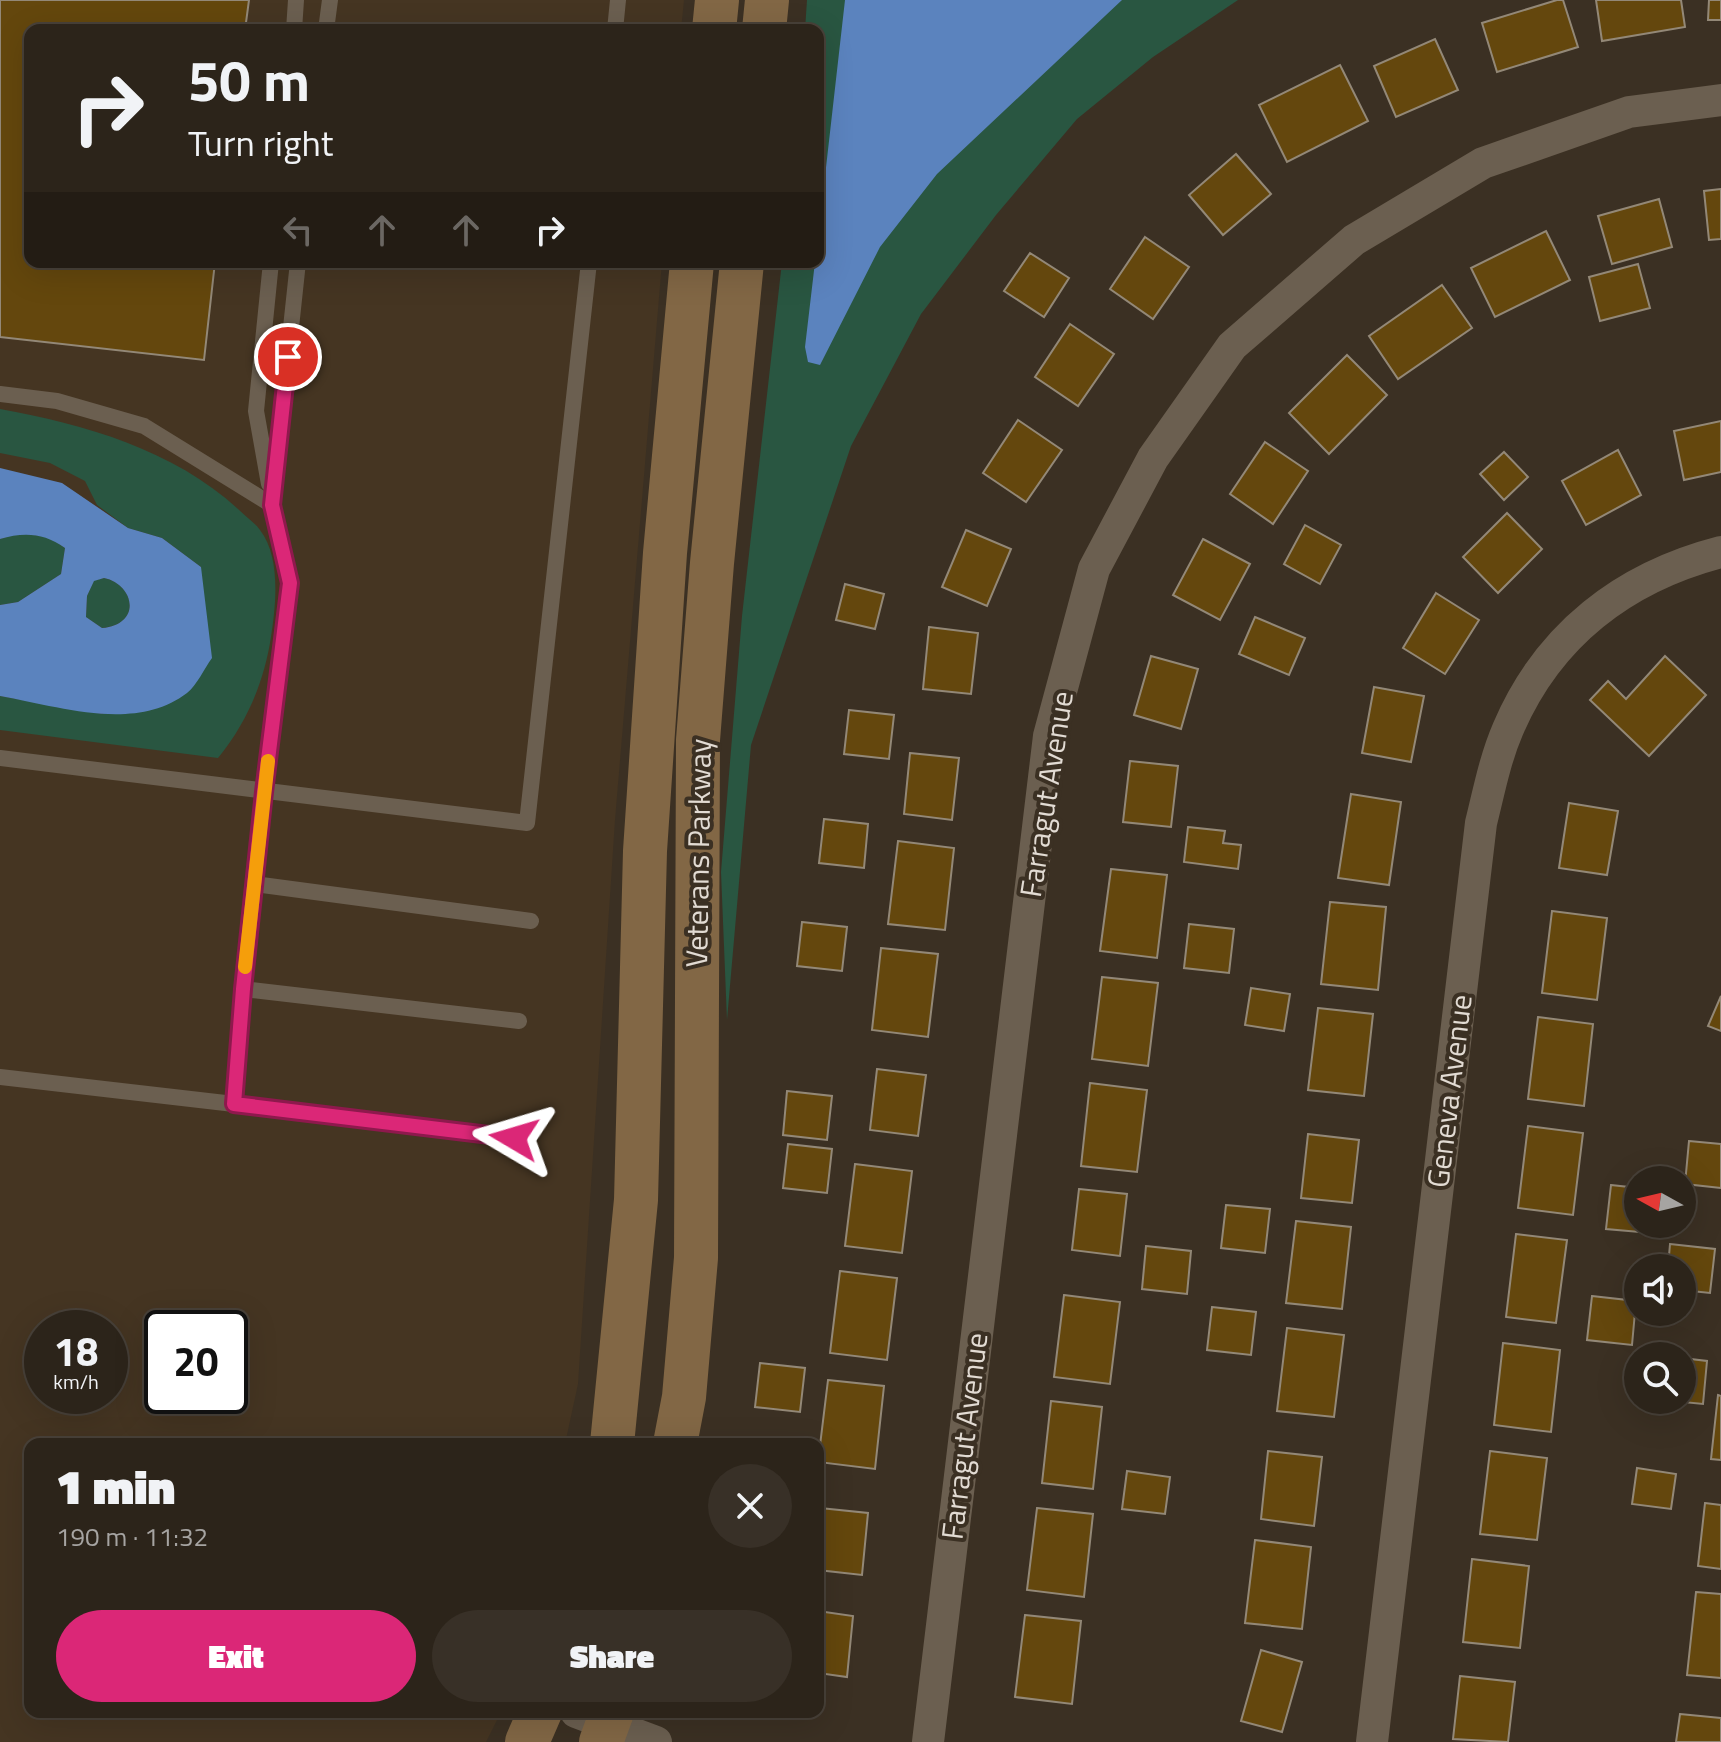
<!DOCTYPE html>
<meta charset="utf-8">
<style>
:root{--surface:#2c241a;--page:#383027;--text:#f1f3f6;--muted:#a6a4a2;--line:#484139;--accent:#db2777}
body{margin:0;font-family:"Titillium Web",sans-serif;background:var(--page);color:var(--text);height:100vh;display:flex;flex-direction:column;font-size:30px;white-space:nowrap}
*{box-sizing:border-box;margin:0}
p{font-size:26px;color:var(--muted)}
.icon{flex:none;width:44px;height:44px;fill:none;stroke:currentColor;stroke-width:2;stroke-linecap:round;stroke-linejoin:round}
.map{position:relative;flex:1;overflow:hidden}
.panel{position:absolute;left:24px;top:1438px;width:800px;height:280px;display:flex;flex-direction:column;background:var(--surface);border-radius:16px;box-shadow:0 8px 32px #0002,0 0 0 2px var(--line)}
.panel>*{flex:none}
.hud{position:absolute;left:24px;top:24px;width:800px;height:244px;border-radius:16px;box-shadow:0 8px 32px #0002,0 0 0 2px var(--line);background:#2c241a;color:var(--text);overflow:hidden}
.needle{width:52px;rotate:278deg}
.controls{position:absolute;left:1624px;top:1166px;display:grid;gap:16px}
.controls a{display:grid;place-items:center;width:72px;height:72px;border-radius:50%;background:var(--surface);box-shadow:0 8px 32px #0002,0 0 0 2px var(--line);font-size:40px}
.speed{position:absolute;left:24px;top:1310px;display:flex;gap:16px;font-size:40px;font-weight:700;text-align:center}
.speed>*{display:grid;place-content:center;width:104px;height:104px;border-radius:50%;background:var(--surface);box-shadow:0 8px 32px #0002,0 0 0 2px var(--line);line-height:1}
.speed small{font-size:20px;font-weight:400}
.speed .limit{border:4px solid #111;border-radius:12px;background:#fff;color:#111}
.pin{position:absolute;display:grid;place-items:center;width:68px;height:68px;color:#fff;margin:-34px;border:4px solid #fff;border-radius:50%;box-shadow:0 2px 8px #0007}
.me{position:absolute;width:88px;margin:-44px;rotate:277deg;stroke-linejoin:round;filter:drop-shadow(0 0 6px #0008)}
.turn{display:flex;align-items:center;gap:28px;height:168px;padding:0 32px;font-size:36px}
.turn .icon{width:104px;height:104px;stroke-width:2.5}
.turn b{display:block;font-size:56px;line-height:68px}
.lanes{display:flex;align-items:center;height:76px;padding:0 32px;background:#0003;justify-content:center;gap:40px;direction:ltr}
.lanes .off{opacity:.35}
.round{display:grid;place-items:center;flex:none;width:84px;height:84px;border-radius:42px;background:var(--page)}
.overview{display:flex;align-items:center;justify-content:space-between;height:136px;padding:0 32px}
h1{font-size:48px;font-weight:800;line-height:60px}
.cta{display:flex;gap:16px;margin-top:auto;padding:16px 32px}
.cta a{flex:1;height:92px;border-radius:48px;background:var(--accent);color:#fff;font-size:32px;font-weight:800;line-height:92px;text-align:center}
.cta a+a{background:var(--page);color:var(--text)}
.map>svg:first-child{display:block}
</style>
<div class="map">
<svg width="1721" height="1742" viewBox="0 0 1721 1742">
<rect width="100%" height="100%" fill="#3b3023"/>
<path fill="#453522" fill-rule="evenodd" d="M0,0H684L681,30H30V262H662L615,820L578,1384L565,1444H30V1712H501L486,1742H0ZM42,1328H110V1396H42ZM162,1328H230V1396H162Z"/>
<g fill="#295641">
<polygon points="807,0 1238,0 1153,57 1077,119 996,215 921,314 851,446 751,745 727,1020 721,872 742,616 782,262 818,262 818,30 805,30"/>
<path d="M0,409C84,424 174,450 238,509C245,516 255,523 260,530C281,557 276,605 271,637C264,682 247,723 218,758L0,730V696L103,714L201,567L162,538L128,528L97,505L85,481L50,463L0,453Z"/>
<polygon points="19,533 49,537 65,548 61,574 18,602 0,605 0,539"/>
<path d="M104,578C134,584 143,624 102,628L86,617L87,596L94,580Z"/>
</g>
<g fill="#5b83be" fill-rule="evenodd">
<polygon points="845,0 1122,0 937,174 880,247 820,365 808,362 805,347 815,262 818,262 818,238"/>
<path d="M0,468L62,483L128,528L162,538L201,567L212,658C204,669 197,685 187,693C135,733 58,706 0,696V605L18,602L61,574L65,548C44,533 24,532 0,539ZM104,578C134,584 143,624 102,628L86,617L87,596L94,581Z"/>
</g>
<g fill="#64470d" stroke="#938877" stroke-width="2">
<polygon points="0,0 249,0 245,30 30,30 30,262 215,262 204,360 0,337"/>
<polygon points="1557,0 1563,0 1578,47 1497,72 1482,23"/>
<polygon points="1596,0 1681,0 1685,27 1602,41"/>
<polygon points="1709,0 1721,0 1721,20 1708,20"/>
<polygon points="1435,39 1458,90 1396,117 1374,66"/>
<polygon points="1340,65 1368,121 1287,162 1259,105"/>
<polygon points="1236,154 1271,194 1223,235 1189,195"/>
<polygon points="1721,189 1721,239 1709,240 1704,191"/>
<polygon points="1659,199 1672,247 1612,264 1598,216"/>
<polygon points="1546,231 1570,280 1495,317 1471,268"/>
<polygon points="1145,237 1189,267 1153,319 1110,289"/>
<polygon points="1030,253 1069,278 1044,317 1004,291"/>
<polygon points="1638,264 1650,308 1600,321 1589,277"/>
<polygon points="1442,285 1472,328 1398,379 1369,336"/>
<polygon points="1070,324 1114,354 1078,406 1035,377"/>
<polygon points="1347,355 1387,395 1329,454 1289,413"/>
<polygon points="1018,420 1062,450 1026,502 983,473"/>
<polygon points="1721,421 1721,472 1684,480 1674,431"/>
<polygon points="1265,442 1308,471 1273,524 1230,494"/>
<polygon points="1618,450 1641,495 1586,525 1562,481"/>
<polygon points="1504,452 1528,477 1504,500 1480,474"/>
<polygon points="1507,513 1542,549 1498,593 1463,557"/>
<polygon points="1305,525 1341,545 1320,584 1284,564"/>
<polygon points="966,530 1011,549 987,606 942,587"/>
<polygon points="1203,539 1250,564 1220,620 1173,595"/>
<polygon points="845,584 884,594 875,629 836,620"/>
<polygon points="1436,593 1479,620 1445,674 1403,648"/>
<polygon points="1255,617 1305,638 1289,675 1239,654"/>
<polygon points="929,627 978,633 971,694 923,689"/>
<polygon points="1151,656 1198,669 1181,729 1134,715"/>
<polygon points="1665,656 1706,695 1649,756 1590,700 1608,681 1626,699"/>
<polygon points="1374,687 1424,696 1411,762 1362,753"/>
<polygon points="849,710 894,715 889,759 844,754"/>
<polygon points="910,753 959,758 952,820 904,814"/>
<polygon points="1130,761 1178,766 1171,827 1123,822"/>
<polygon points="1351,794 1401,802 1389,885 1338,878"/>
<polygon points="1569,803 1618,811 1607,875 1559,868"/>
<polygon points="824,819 868,824 864,868 819,863"/>
<polygon points="1188,827 1225,831 1223,843 1241,845 1238,869 1184,862"/>
<polygon points="898,841 954,848 945,930 888,924"/>
<polygon points="1111,869 1167,875 1157,958 1100,951"/>
<polygon points="1330,902 1386,907 1378,990 1321,984"/>
<polygon points="1552,911 1607,918 1597,1000 1542,993"/>
<polygon points="802,922 847,927 842,971 797,966"/>
<polygon points="1189,924 1234,929 1229,973 1184,968"/>
<polygon points="881,948 938,954 928,1037 872,1030"/>
<polygon points="1102,977 1158,983 1148,1066 1092,1059"/>
<polygon points="1251,988 1290,994 1284,1031 1245,1025"/>
<polygon points="1721,996 1721,1031 1708,1026"/>
<polygon points="1318,1008 1373,1014 1364,1096 1308,1090"/>
<polygon points="1538,1017 1593,1024 1584,1106 1528,1099"/>
<polygon points="877,1069 926,1075 918,1136 870,1130"/>
<polygon points="1090,1083 1147,1090 1137,1172 1081,1166"/>
<polygon points="787,1091 832,1096 827,1140 783,1135"/>
<polygon points="1528,1126 1583,1133 1573,1215 1518,1208"/>
<polygon points="1308,1134 1359,1140 1352,1203 1301,1198"/>
<polygon points="1689,1141 1721,1144 1721,1188 1685,1184"/>
<polygon points="788,1144 832,1149 827,1193 783,1188"/>
<polygon points="855,1164 912,1171 902,1253 845,1246"/>
<polygon points="1611,1185 1638,1188 1638,1224 1653,1224 1651,1233 1606,1229"/>
<polygon points="1079,1189 1127,1194 1120,1256 1072,1250"/>
<polygon points="1226,1205 1270,1209 1265,1253 1221,1248"/>
<polygon points="1296,1221 1351,1227 1342,1309 1286,1303"/>
<polygon points="1516,1234 1567,1240 1556,1323 1506,1317"/>
<polygon points="1670,1244 1715,1249 1710,1293 1682,1290 1682,1268 1668,1268"/>
<polygon points="1146,1246 1191,1251 1187,1294 1142,1289"/>
<polygon points="840,1271 897,1278 887,1360 830,1353"/>
<polygon points="1064,1295 1120,1302 1110,1384 1054,1377"/>
<polygon points="1592,1296 1636,1301 1632,1345 1587,1340"/>
<polygon points="1212,1307 1256,1312 1251,1355 1207,1350"/>
<polygon points="1287,1328 1344,1335 1334,1417 1277,1411"/>
<polygon points="1503,1343 1560,1350 1551,1432 1494,1425"/>
<polygon points="1682,1358 1707,1361 1703,1404 1663,1400 1682,1400"/>
<polygon points="760,1363 805,1368 800,1412 755,1407"/>
<polygon points="828,1380 884,1386 875,1469 818,1462"/>
<polygon points="1718,1395 1721,1396 1721,1460 1711,1459"/>
<polygon points="1051,1401 1102,1407 1093,1489 1042,1483"/>
<polygon points="1268,1451 1322,1457 1314,1526 1261,1519"/>
<polygon points="1490,1451 1547,1458 1537,1540 1480,1534"/>
<polygon points="1637,1468 1676,1474 1671,1509 1632,1504"/>
<polygon points="1127,1471 1170,1477 1165,1514 1122,1509"/>
<polygon points="1705,1503 1721,1505 1721,1569 1698,1566"/>
<polygon points="820,1508 868,1513 862,1575 818,1570"/>
<polygon points="1037,1508 1093,1514 1084,1597 1027,1590"/>
<polygon points="1255,1540 1311,1547 1302,1629 1245,1623"/>
<polygon points="1472,1559 1529,1566 1520,1648 1463,1642"/>
<polygon points="1696,1592 1721,1594 1721,1678 1687,1675"/>
<polygon points="818,1611 853,1616 847,1677 818,1673"/>
<polygon points="1025,1615 1081,1621 1072,1704 1015,1697"/>
<polygon points="1261,1650 1302,1662 1282,1732 1241,1721"/>
<polygon points="1460,1676 1515,1682 1508,1742 1453,1739"/>
<polygon points="1680,1714 1721,1718 1721,1742 1676,1742"/>
</g>
<g fill="none" stroke-linecap="round" stroke-linejoin="round">
<g stroke="#6b5f50" stroke-width="16">
<polyline points="294,30 296,0"/>
<polyline points="326,30 330,0"/>
<polyline points="615,30 618,0"/>
<polyline points="0,394 57,401 144,426 272,505"/>
<polyline points="269,484 256,411 271,262"/>
<polyline points="0,758 527,823 589,262"/>
<polyline points="254,884 531,921"/>
<polyline points="243,989 519,1021"/>
<polyline points="0,1077 234,1104 243,989 264,792 290,583 272,505 298,262"/>
<polyline points="234,1104 514,1138"/>
</g>
<g stroke="#6b5f50" stroke-width="32">
<polyline points="576,1712 656,1742"/>
<polyline points="928,1742 1049,736 1094,569 1153,458 1232,346 1354,240 1483,163 1629,112 1721,100"/>
<path d="M1372,1742L1481,823C1489,791 1495,759 1508,729C1548,635 1624,577 1721,552"/>
</g>
<g stroke="#826745" stroke-width="44">
<polyline points="714,30 717,0"/>
<polyline points="764,30 767,0"/>
<polyline points="612,1444 636,1200 645,851 665,553 692,262"/>
<polyline points="675,1444 684,1397 696,1258 698,740 712,563 742,262"/>
<polyline points="527,1742 540,1712"/>
<polyline points="601,1742 612,1712"/>
</g>
</g>
<g fill="none" stroke-linecap="round" stroke-linejoin="round">
<defs>
<polyline id="route" points="288,357 272,505 290,583 264,792 243,989 234,1104 514,1138"/>
</defs>
<use href="#route" stroke="#8e194d" stroke-width="20"/>
<use href="#route" stroke="#db2777" stroke-width="14"/>
<polyline stroke="#f59e0b" stroke-width="14" points="245,967 268,761"/>
</g>
<g text-anchor="middle" dominant-baseline="central" stroke-width="8" stroke-linejoin="round" paint-order="stroke">
<g font-size="30" fill="#e2dbd3" stroke="#3b3023">
<text transform="translate(1046 794) rotate(-81)">Farragut Avenue</text>
<text transform="translate(698 853) rotate(-89)">Veterans Parkway</text>
<text transform="translate(1449 1091) rotate(-83)">Geneva Avenue</text>
<text transform="translate(964 1436) rotate(-83)">Farragut Avenue</text>
</g>
</g>
</svg>
<div class="controls">
<a><svg class="needle" viewBox="-14 -14 28 28"><path d="M0-13l5 13h-10z" fill="#e53935"/><path d="M0 13l5-13h-10z" fill="#a6a4a2"/></svg></a>
<a><svg class="icon" aria-label="sound" viewBox="0 0 24 24"><path d="M4 9h4l5-4v14l-5-4H4zM17 9q2 3 0 6"/></svg></a>
<a><svg class="icon" aria-label="search" viewBox="0 0 24 24"><circle cx="10" cy="10" r="6"/><path d="M15 15l6 6"/></svg></a>
</div>
<div class="speed"><div>18<small>km/h</small></div><div class="limit">20</div></div>
<div class="pin" style="left:288px;top:357px;background:#d93025"><svg class="icon" aria-label="arrive" viewBox="0 0 24 24"><path d="M6 21V4h12l-3 4 3 4H6"/></svg></div>
<svg class="me" style="left:514px;top:1138px" viewBox="-20 -20 40 40"><path d="M0-17L14 15 0 8-14 15z" fill="#db2777" stroke="#fff" stroke-width="4"/></svg>
<div class="hud">
<div class="turn"><svg class="icon" aria-label="right" viewBox="0 0 24 24"><path d="M7 20v-9h11M14 6l5 5-5 5"/></svg><div><b>50 m</b>Turn right</div></div>
<div class="lanes"><svg class="icon off" aria-label="left" viewBox="0 0 24 24"><path d="M17 20v-9H6M10 6l-5 5 5 5"/></svg><svg class="icon off" aria-label="ahead" viewBox="0 0 24 24"><path d="M12 20V5M6 11l6-6 6 6"/></svg><svg class="icon off" aria-label="ahead" viewBox="0 0 24 24"><path d="M12 20V5M6 11l6-6 6 6"/></svg><svg class="icon" aria-label="right" viewBox="0 0 24 24"><path d="M7 20v-9h11M14 6l5 5-5 5"/></svg></div>
</div>
<section class="panel">
<div class="overview"><div><h1>1 min</h1><p>190 m · 11:32</p></div><a class="round"><svg class="icon" aria-label="close" viewBox="0 0 24 24"><path d="M6 6l12 12M18 6L6 18"/></svg></a></div>
<div class="cta"><a>Exit</a><a>Share</a></div>
</section>
</div>
